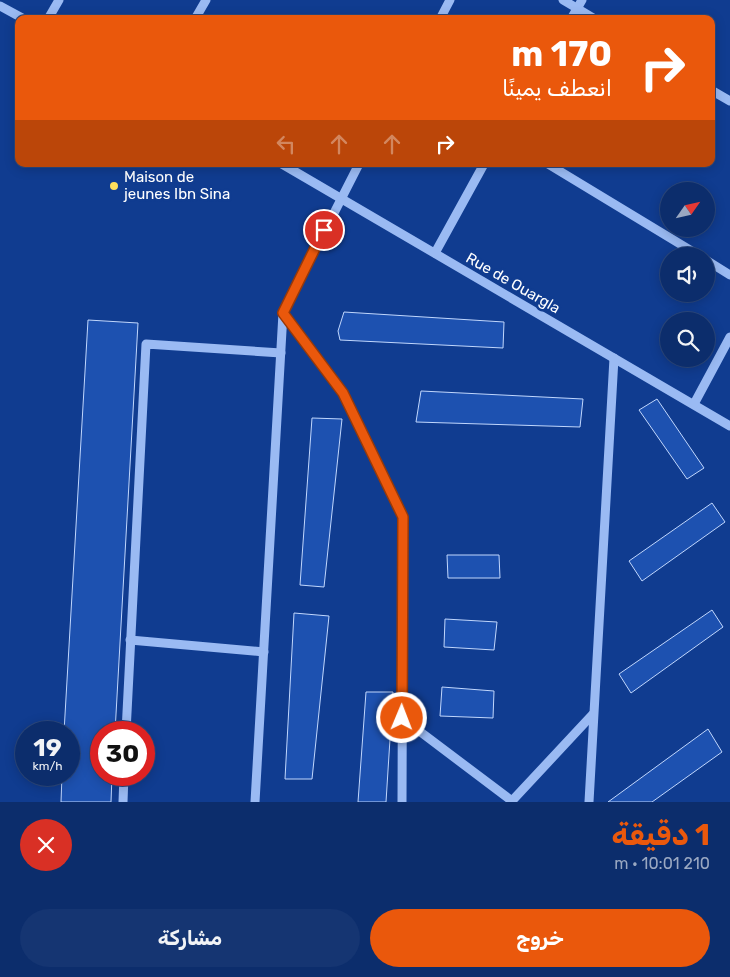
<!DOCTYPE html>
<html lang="ar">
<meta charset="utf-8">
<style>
:root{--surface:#0c2d6c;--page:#153572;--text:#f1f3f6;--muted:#9aa8c2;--line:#2c497f;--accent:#ea580c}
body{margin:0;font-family:Rubik,"Noto Naskh Arabic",sans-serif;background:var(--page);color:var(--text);direction:rtl;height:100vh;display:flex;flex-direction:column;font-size:19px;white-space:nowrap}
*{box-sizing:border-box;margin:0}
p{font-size:16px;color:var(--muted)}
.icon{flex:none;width:28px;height:28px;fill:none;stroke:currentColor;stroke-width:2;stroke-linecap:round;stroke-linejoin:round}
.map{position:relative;height:802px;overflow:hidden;direction:ltr}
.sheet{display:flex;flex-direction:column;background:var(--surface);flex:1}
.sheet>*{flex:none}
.hud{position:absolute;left:15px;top:15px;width:700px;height:152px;border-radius:10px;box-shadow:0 2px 12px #0003,0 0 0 1px var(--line);direction:rtl;background:#ea580c;color:#fff;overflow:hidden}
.needle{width:32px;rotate:56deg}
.tools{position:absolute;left:660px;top:182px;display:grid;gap:10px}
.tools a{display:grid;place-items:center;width:55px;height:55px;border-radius:50%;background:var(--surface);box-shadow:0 2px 12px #0003,0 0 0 1px var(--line);font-size:25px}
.speed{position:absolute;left:15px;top:721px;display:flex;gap:10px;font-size:25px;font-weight:700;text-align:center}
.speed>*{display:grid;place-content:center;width:65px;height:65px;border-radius:50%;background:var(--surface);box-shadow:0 2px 12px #0003,0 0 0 1px var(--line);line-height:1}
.speed small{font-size:12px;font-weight:400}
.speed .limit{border:8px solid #d22;background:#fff;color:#111}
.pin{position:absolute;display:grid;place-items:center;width:42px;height:42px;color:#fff;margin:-21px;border:2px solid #fff;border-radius:50%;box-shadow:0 1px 5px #0007}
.me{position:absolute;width:55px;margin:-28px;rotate:1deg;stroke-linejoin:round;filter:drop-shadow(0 0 4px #0008)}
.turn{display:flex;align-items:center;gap:18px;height:105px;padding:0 20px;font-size:22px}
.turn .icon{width:65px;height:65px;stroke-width:2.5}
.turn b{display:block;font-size:35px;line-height:42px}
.lanes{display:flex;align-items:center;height:48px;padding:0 20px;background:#0003;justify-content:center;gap:25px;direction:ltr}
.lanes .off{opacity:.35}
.round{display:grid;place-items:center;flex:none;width:52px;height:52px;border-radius:26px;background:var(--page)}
.headline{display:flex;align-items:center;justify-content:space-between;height:85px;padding:0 20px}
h1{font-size:30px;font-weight:700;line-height:38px;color:var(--accent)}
.cta{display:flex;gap:10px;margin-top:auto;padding:10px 20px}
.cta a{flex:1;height:58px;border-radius:30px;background:var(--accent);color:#fff;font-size:20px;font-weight:700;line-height:58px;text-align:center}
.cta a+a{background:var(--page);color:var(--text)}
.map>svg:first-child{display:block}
</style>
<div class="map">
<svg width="730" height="802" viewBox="0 0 730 802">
<rect width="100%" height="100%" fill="#103c90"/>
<g fill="#1d51b0" stroke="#c1d7fd">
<polygon points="344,312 504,322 503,348 340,340 338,331"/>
<polygon points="88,320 138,323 115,732 101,732 101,775 112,775 111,802 61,802 62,775 69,775 69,732 64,732"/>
<polygon points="421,391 583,399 580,427 416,422"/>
<polygon points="657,399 704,468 687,479 639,410"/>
<polygon points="312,418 342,419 324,587 300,585"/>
<polygon points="712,503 725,522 642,581 629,561"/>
<polygon points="447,555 499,555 500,578 448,578"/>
<polygon points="712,610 723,627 631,693 619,674"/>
<polygon points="294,613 329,616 312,779 285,779"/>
<polygon points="445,619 497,622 494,650 444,647"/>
<polygon points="442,687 494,691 493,718 440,716"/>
<polygon points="366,692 393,692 386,802 358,802"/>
<polygon points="708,729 722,752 652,802 608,802"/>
</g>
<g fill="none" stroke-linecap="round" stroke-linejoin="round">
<g stroke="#9abaf3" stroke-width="9">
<polyline points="563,0 595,19"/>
<polyline points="0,6 24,19"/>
<polyline points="48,19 59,0"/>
<polyline points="195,19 206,0"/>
<polyline points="440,19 450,0"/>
<polyline points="571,19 582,0"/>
<polyline points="711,90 730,101"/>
<polyline points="282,164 730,426"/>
<polyline points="548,164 700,256"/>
<polyline points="435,253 484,164"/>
<polyline points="706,260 730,275"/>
<polyline points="283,313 343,393 403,517 402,802"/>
<polyline points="694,404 730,337"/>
<polyline points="130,640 264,652"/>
<polyline points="402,718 512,801"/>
<polyline points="126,732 146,344 281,353"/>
<polyline points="123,802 124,775"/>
<polyline points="255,802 283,313 359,164"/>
<polyline points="511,802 593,714"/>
<polyline points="589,802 614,358"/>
</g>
</g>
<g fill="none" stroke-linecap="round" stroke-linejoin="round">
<defs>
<polyline id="route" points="324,230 283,313 343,393 403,517 402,718"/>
</defs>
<use href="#route" stroke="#983908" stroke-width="12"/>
<use href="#route" stroke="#ea580c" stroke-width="9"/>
</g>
<circle fill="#ffdf5c" stroke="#103c90" stroke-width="2" cx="114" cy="186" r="5"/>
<g text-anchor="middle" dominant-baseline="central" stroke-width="5" stroke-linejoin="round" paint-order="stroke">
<g font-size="15" fill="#fff" stroke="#103c90" text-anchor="start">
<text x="124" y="177">Maison de<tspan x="124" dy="17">jeunes Ibn Sina</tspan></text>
</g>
<g font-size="15" fill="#fff" stroke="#103c90">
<text transform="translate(513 283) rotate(30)">Rue de Ouargla</text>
</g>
</g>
</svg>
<div class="tools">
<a><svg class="needle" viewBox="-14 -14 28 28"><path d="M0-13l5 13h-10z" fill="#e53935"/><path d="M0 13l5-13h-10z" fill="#9aa8c2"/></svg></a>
<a><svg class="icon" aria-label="sound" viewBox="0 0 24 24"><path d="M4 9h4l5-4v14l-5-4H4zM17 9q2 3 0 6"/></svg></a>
<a><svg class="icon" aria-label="search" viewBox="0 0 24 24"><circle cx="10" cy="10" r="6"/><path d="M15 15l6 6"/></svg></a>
</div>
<div class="speed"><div>19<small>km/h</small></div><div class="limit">30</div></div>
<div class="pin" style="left:324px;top:230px;background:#d93025"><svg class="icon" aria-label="arrive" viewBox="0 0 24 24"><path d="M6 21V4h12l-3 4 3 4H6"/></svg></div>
<svg class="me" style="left:402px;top:718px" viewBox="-20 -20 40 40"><circle r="17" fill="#ea580c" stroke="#fff" stroke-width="3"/><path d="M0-11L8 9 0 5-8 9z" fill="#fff"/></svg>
<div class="hud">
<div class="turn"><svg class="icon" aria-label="right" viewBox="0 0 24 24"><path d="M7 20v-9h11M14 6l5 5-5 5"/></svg><div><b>170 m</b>انعطف يمينًا</div></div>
<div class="lanes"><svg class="icon off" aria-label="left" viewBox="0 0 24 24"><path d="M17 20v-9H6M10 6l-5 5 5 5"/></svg><svg class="icon off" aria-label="ahead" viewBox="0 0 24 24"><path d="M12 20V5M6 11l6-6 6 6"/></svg><svg class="icon off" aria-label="ahead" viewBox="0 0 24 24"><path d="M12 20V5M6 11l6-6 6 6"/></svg><svg class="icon" aria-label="right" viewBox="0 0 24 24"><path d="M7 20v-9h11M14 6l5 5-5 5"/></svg></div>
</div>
</div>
<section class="sheet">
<div class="headline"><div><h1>1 دقيقة</h1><p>210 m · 10:01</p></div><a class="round" style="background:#d93025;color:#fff"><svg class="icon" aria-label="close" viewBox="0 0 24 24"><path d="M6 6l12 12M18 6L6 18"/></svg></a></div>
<div class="cta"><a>خروج</a><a>مشاركة</a></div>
</section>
